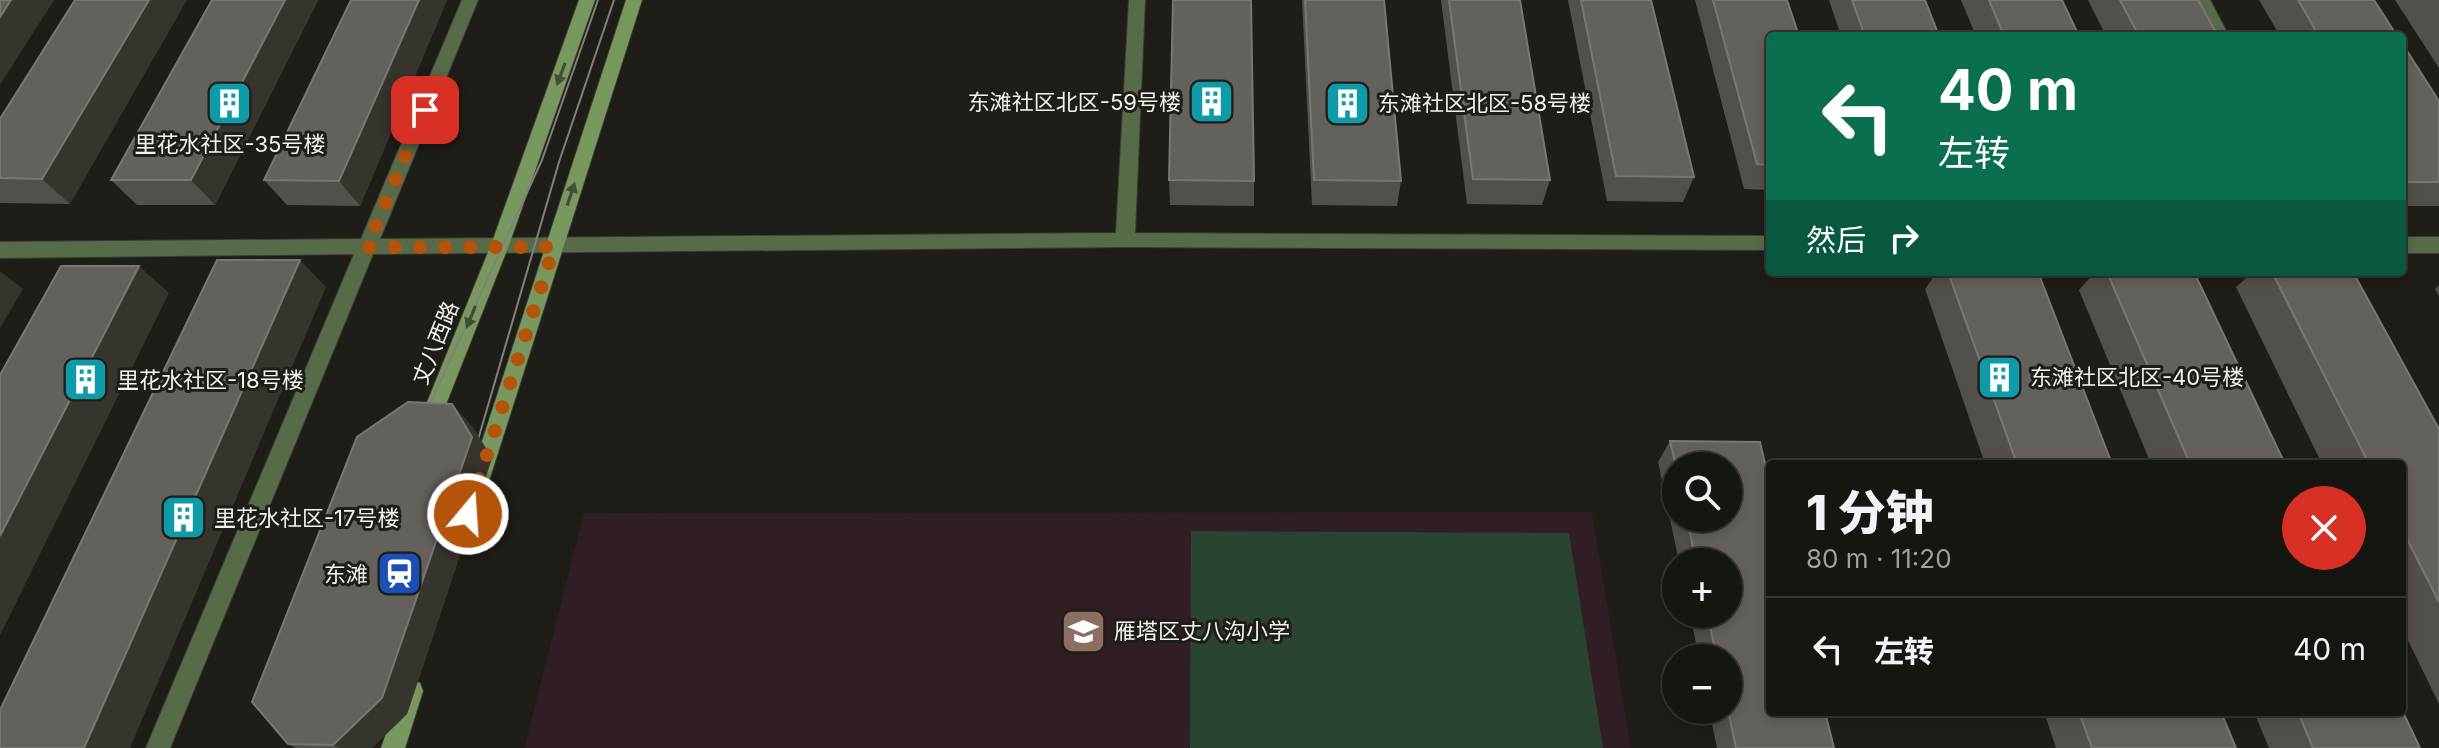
<!DOCTYPE html>
<html lang="zh">
<meta charset="utf-8">
<style>
:root{--surface:#161611;--page:#1f1f1a;--text:#f1f3f6;--muted:#9e9f9f;--line:#353531}
body{margin:0;font-family:Inter,"Noto Sans SC",sans-serif;background:var(--page);color:var(--text);height:100vh;display:flex;flex-direction:column;font-size:30px;white-space:nowrap}
*{box-sizing:border-box;margin:0}
p{font-size:26px;color:var(--muted)}
.icon{flex:none;width:44px;height:44px;fill:none;stroke:currentColor;stroke-width:2;stroke-linecap:round;stroke-linejoin:round}
.map{position:relative;flex:1;overflow:hidden}
.details{position:absolute;left:1766px;top:460px;width:640px;height:256px;display:flex;flex-direction:column;background:var(--surface);border-radius:8px;box-shadow:0 4px 12px #0003,0 0 0 2px var(--line)}
.details>*{flex:none}
.guide{position:absolute;left:1766px;top:32px;width:640px;height:244px;border-radius:8px;box-shadow:0 4px 12px #0003,0 0 0 2px var(--line);background:#0b6e4f;color:#fff;overflow:hidden}
.tools{position:absolute;left:1662px;top:452px;display:grid;gap:16px}
.tools a{display:grid;place-items:center;width:80px;height:80px;border-radius:50%;background:var(--surface);box-shadow:0 4px 12px #0003,0 0 0 2px var(--line);font-size:40px}
.pin{position:absolute;display:grid;place-items:center;width:68px;height:68px;color:#fff;margin:-34px;border-radius:16px;box-shadow:0 4px 12px #0006}
.me{position:absolute;width:88px;margin:-44px;rotate:18deg;stroke-linejoin:round;filter:drop-shadow(0 0 6px #0008)}
.turn{display:flex;align-items:center;gap:28px;height:168px;padding:0 40px;font-size:36px}
.turn .icon{width:104px;height:104px;stroke-width:2.5}
.turn b{display:block;font-size:56px;line-height:68px}
.then{display:flex;align-items:center;height:76px;padding:0 40px;background:#0003;gap:16px;font-size:30px}
.round{display:grid;place-items:center;flex:none;width:84px;height:84px;border-radius:42px;background:var(--page)}
.summary{display:flex;align-items:center;justify-content:space-between;height:136px;padding:0 40px}
h1{font-size:48px;font-weight:800;line-height:60px}
ul{padding:0;list-style:none}
li{display:flex;align-items:center;gap:24px;height:104px;padding:0 40px;border-top:2px solid var(--line)}
li div{flex:1}
li b{display:block;font-size:30px}
li em{font-style:normal}
.map>svg:first-child{display:block}
</style>
<div class="map">
<svg width="2439" height="748" viewBox="0 0 2439 748">
<rect width="100%" height="100%" fill="#1e1d17"/>
<polygon fill="#311e22" points="1592,512 1631,748 524,748 584,513"/>
<polygon fill="#294432" points="1191,531 1569,533 1603,748 1190,748"/>
<g fill="none" stroke-linecap="round" stroke-linejoin="round">
<defs>
<g id="minor">
<polygon points="462,0 478,0 380,239 1116,233 1129,0 1145,0 1135,233 1770,236 1770,250 1125,247 373,254 170,748 146,748 354,254 0,258 0,242 361,239"/>
<polygon points="2194,0 2210,0 2229,36 2213,36"/>
<rect x="2402" y="237" width="37" height="16"/>
</g>
<g id="secondary">
<polygon points="579,0 595,0 509,245 437,427 434,433 427,436 420,433 417,427 491,245"/>
<polygon points="626,0 642,0 490,478 487,485 480,487 473,485 470,478"/>
<polygon points="412,680 420,683 423,691 405,748 381,748 404,683"/>
</g>
</defs>
<use href="#minor" stroke="#3c3b35" stroke-width="2"/>
<use href="#secondary" stroke="#3c3b35" stroke-width="2"/>
<use href="#minor" fill="#576b49" fill-rule="evenodd"/>
<use href="#secondary" fill="#789860" fill-rule="evenodd"/>
<g stroke="#81807b" stroke-width="2">
<polyline points="421,424 542,160 598,0"/>
<polyline points="473,457 559,162 614,0"/>
</g>
</g>
<g fill="#534f4a" fill-rule="evenodd">
<polygon points="212,0 318,0 215,205 137,205 111,180"/>
<polygon points="351,0 447,0 360,206 287,205 264,180"/>
<polygon points="1302,0 1384,0 1401,181 1397,206 1312,205"/>
<polygon points="1441,0 1520,0 1550,180 1542,205 1467,204"/>
<polygon points="1568,0 1651,0 1694,177 1683,202 1607,201"/>
<polygon points="1695,0 1787,0 1770,36 1770,190 1744,189"/>
<polygon points="1829,0 1925,0 1939,36 1841,36"/>
<polygon points="1961,0 2062,0 2079,36 1976,36"/>
<polygon points="2088,0 2198,0 2218,36 2106,36"/>
<polygon points="2259,0 2374,0 2397,36 2280,36"/>
<polygon points="2395,0 2439,0 2439,68"/>
<polygon points="2402,43 2439,101 2439,206 2402,206"/>
<polygon points="0,119 70,204 0,203"/>
<polygon points="1169,180 1254,181 1254,206 1170,205"/>
<polygon points="1937,272 2038,272 2112,464 1985,464 1925,289"/>
<polygon points="2095,272 2194,272 2285,464 2151,464 2079,290"/>
<polygon points="2253,272 2353,272 2439,429 2439,704 2402,628 2402,464 2322,464 2236,287"/>
<polygon points="2439,285 2439,296 2435,289"/>
<polygon points="472,426 492,458 407,714 372,748 296,748 288,744"/>
<path d="M1670,441L1760,442L1770,485V712H1825L1834,748H1717L1709,710H1728V658H1699L1690,614H1728V562H1679L1658,462ZM1676,466H1728V518H1676Z"/>
<polygon points="2044,712 2221,712 2236,748 2056,748"/>
<polygon points="2254,712 2402,712 2420,748 2269,748"/>
</g>
<g fill="#37342e">
<polygon points="11,0 54,0 0,85 0,17"/>
<polygon points="149,0 187,0 70,204 42,179"/>
<polygon points="285,0 318,0 215,205 191,180"/>
<polygon points="419,0 447,0 360,206 339,181"/>
<polygon points="300,260 326,287 130,748 84,748"/>
<polygon points="139,266 169,293 0,635 0,536"/>
<polygon points="0,271 23,289 0,328"/>
<polygon points="452,404 472,426 492,458 407,714 372,748 339,748 333,745"/>
</g>
<g fill="#64615c" stroke="#7a7772" stroke-width="2">
<polygon points="0,0 11,0 0,17"/>
<polygon points="75,0 149,0 42,179 0,178 0,119"/>
<polygon points="212,0 285,0 191,180 111,180"/>
<polygon points="351,0 419,0 339,181 264,180"/>
<polygon points="1173,0 1251,0 1254,181 1169,180"/>
<polygon points="1305,0 1384,0 1401,181 1314,180"/>
<polygon points="1449,0 1520,0 1550,180 1473,179"/>
<polygon points="1581,0 1651,0 1694,177 1616,176"/>
<polygon points="1713,0 1787,0 1799,36 1770,36 1770,165 1757,164"/>
<polygon points="1852,0 1925,0 1939,36 1865,36"/>
<polygon points="1989,0 2062,0 2079,36 2004,36"/>
<polygon points="2120,0 2198,0 2218,36 2139,36"/>
<polygon points="2298,0 2374,0 2397,36 2319,36"/>
<polygon points="2402,43 2439,101 2439,182 2406,182 2402,175"/>
<polygon points="217,260 300,260 84,748 0,748 0,710"/>
<polygon points="61,266 139,266 0,536 0,375"/>
<polygon points="1948,272 2038,272 2112,464 2017,464"/>
<polygon points="2107,272 2194,272 2285,464 2190,464"/>
<polygon points="2272,272 2353,272 2439,429 2439,602 2402,529 2402,464 2369,464"/>
<polygon points="408,402 452,404 472,437 382,698 333,745 288,744 252,702 357,437"/>
<polygon points="1670,441 1760,442 1770,485 1770,712 1825,712 1834,748 1736,748 1728,710 1728,658 1717,658 1707,614 1728,614 1728,562 1696,562 1687,518 1728,518 1728,466 1676,466 1676,467"/>
<polygon points="2402,710 2420,748 2313,748 2298,712 2402,712"/>
<polygon points="2079,712 2221,712 2236,748 2092,748"/>
</g>
<defs><path id="oneway-solid" d="M-6-.8H1V-3.2L6.5 0L1 3.2V.8H-6Z" transform="scale(2)"/></defs>
<g fill="#424e34">
<use href="#oneway-solid" transform="translate(561 74) rotate(110)"/>
<use href="#oneway-solid" transform="translate(571 194) rotate(-72)"/>
<use href="#oneway-solid" transform="translate(471 317) rotate(112)"/>
</g>
<g fill="none" stroke-linecap="round" stroke-linejoin="round">
<polyline stroke="#b45309" stroke-width="14" stroke-dasharray="0 25.2" points="425,110 367,247 554,247 468,514"/>
</g>
<defs>
<symbol id="building-square" viewBox="-11 -11 22 22"><rect x="-9" y="-9" width="18" height="18" rx="4" fill="#0f9aa8" stroke="#1e1d17"/><path d="M-4-6H4V6H1V3H-1V6H-4ZM-2.5-4.3h1.7v1.8h-1.7ZM.8-4.3h1.7v1.8H.8ZM-2.5-1h1.7V.8h-1.7ZM.8-1h1.7V.8H.8Z" fill="#fff"/></symbol>
<symbol id="station-square" viewBox="-11 -11 22 22"><rect x="-9" y="-9" width="18" height="18" rx="4" fill="#1a4fb4" stroke="#1e1d17"/><path d="M-3-6H3Q5-6 5-4V2Q5 4 3 4L4.5 6H3L1.5 4h-3L-3 6H-4.5L-3 4Q-5 4-5 2V-4Q-5-6-3-6ZM-3.5-4v3h7v-3ZM-3.5 1v1.5H-2V1ZM2 1v1.5H3.5V1Z" fill="#fff"/></symbol>
<symbol id="school-square" viewBox="-11 -11 22 22"><rect x="-9" y="-9" width="18" height="18" rx="4" fill="#8d6e63" stroke="#1e1d17"/><path d="M0-5L7-2L0 1L-7-2ZM-4 1L0 2.5L4 1V4Q0 6-4 4Z" fill="#fff"/></symbol>
</defs>
<g fill-rule="evenodd">
<use href="#building-square" x="1186" y="76" width="51" height="51"/>
<use href="#building-square" x="204" y="78" width="51" height="51"/>
<use href="#building-square" x="1322" y="78" width="51" height="51"/>
<use href="#building-square" x="1974" y="352" width="51" height="51"/>
<use href="#building-square" x="60" y="354" width="51" height="51"/>
<use href="#building-square" x="158" y="492" width="51" height="51"/>
<use href="#station-square" x="374" y="548" width="51" height="51"/>
<use href="#school-square" x="1058" y="606" width="51" height="51"/>
</g>
<g text-anchor="middle" dominant-baseline="central" stroke-width="6" stroke-linejoin="round" paint-order="stroke">
<g font-size="22" fill="#f1f1ed" stroke="#1e1d17" text-anchor="start">
<text x="1181" y="102" text-anchor="end">东滩社区北区-59号楼</text>
<text x="1378" y="103">东滩社区北区-58号楼</text>
<text x="230" y="144" text-anchor="middle">里花水社区-35号楼</text>
<text x="2030" y="377">东滩社区北区-40号楼</text>
<text x="117" y="380">里花水社区-18号楼</text>
<text x="214" y="518">里花水社区-17号楼</text>
<text x="368" y="574" text-anchor="end">东滩</text>
<text x="1114" y="631">雁塔区丈八沟小学</text>
</g>
<g font-size="22" fill="#f1f1ed" stroke="#1e1d17">
<text transform="translate(435 343) rotate(-68)">丈八西路</text>
</g>
</g>
</svg>
<div class="tools">
<a><svg class="icon" aria-label="search" viewBox="0 0 24 24"><circle cx="10" cy="10" r="6"/><path d="M15 15l6 6"/></svg></a>
<a>+</a>
<a>−</a>
</div>
<div class="pin" style="left:425px;top:110px;background:#d93025"><svg class="icon" aria-label="arrive" viewBox="0 0 24 24"><path d="M6 21V4h12l-3 4 3 4H6"/></svg></div>
<svg class="me" style="left:468px;top:514px" viewBox="-20 -20 40 40"><circle r="17" fill="#b45309" stroke="#fff" stroke-width="3"/><path d="M0-11L8 9 0 5-8 9z" fill="#fff"/></svg>
<div class="guide">
<div class="turn"><svg class="icon" aria-label="left" viewBox="0 0 24 24"><path d="M17 20v-9H6M10 6l-5 5 5 5"/></svg><div><b>40 m</b>左转</div></div>
<div class="then">然后<svg class="icon" aria-label="right" viewBox="0 0 24 24"><path d="M7 20v-9h11M14 6l5 5-5 5"/></svg></div>
</div>
<section class="details">
<div class="summary"><div><h1>1 分钟</h1><p>80 m · 11:20</p></div><a class="round" style="background:#d93025;color:#fff"><svg class="icon" aria-label="close" viewBox="0 0 24 24"><path d="M6 6l12 12M18 6L6 18"/></svg></a></div>
<ul>
<li><svg class="icon" aria-label="left" viewBox="0 0 24 24"><path d="M17 20v-9H6M10 6l-5 5 5 5"/></svg><div><b>左转</b></div><em>40 m</em></li>
</ul>
</section>
</div>
